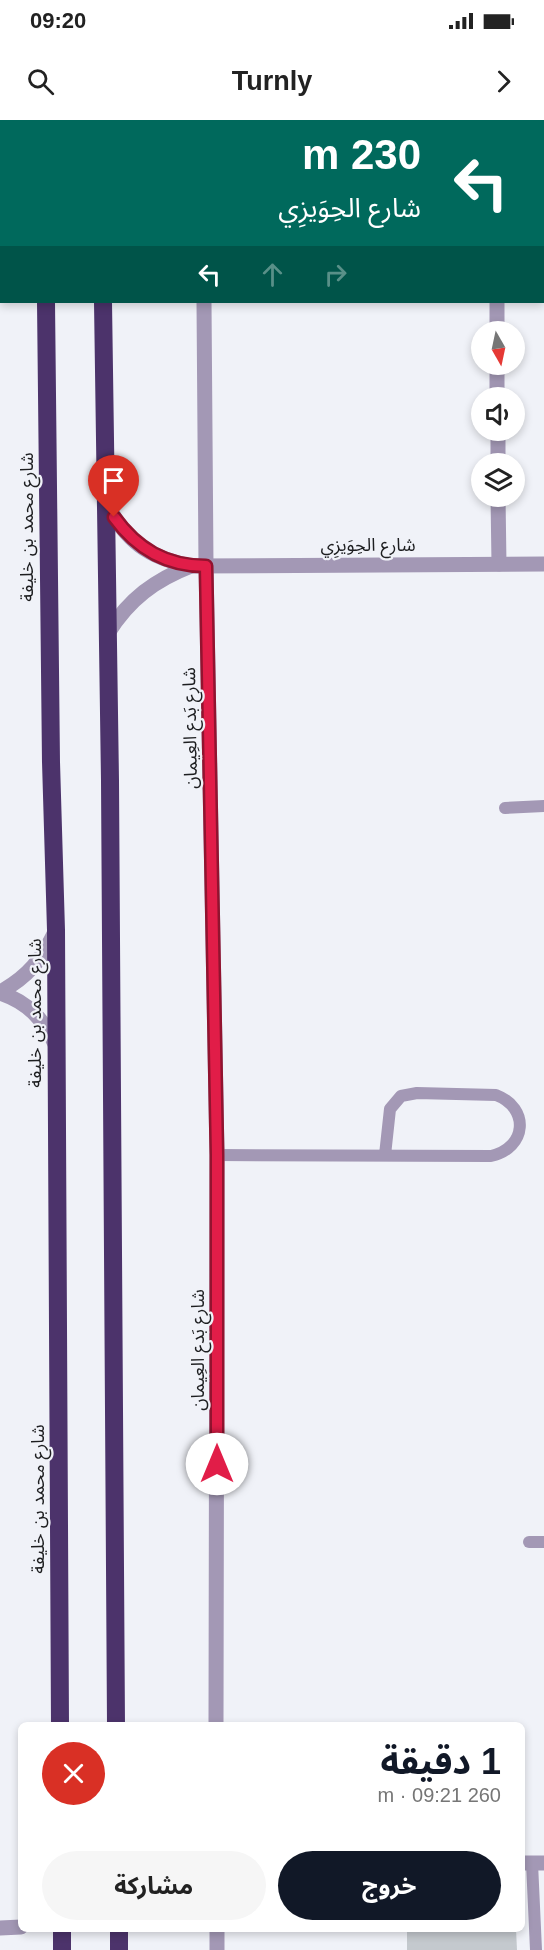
<!DOCTYPE html>
<html lang="ar">
<meta charset="utf-8">
<style>
:root{--surface:#fff;--page:#f6f6f6;--text:#222;--muted:#767676;--accent:#111827}
body{margin:0;font-family:Arial,"Noto Sans Arabic",sans-serif;background:var(--page);color:var(--text);direction:rtl;height:100vh;display:flex;flex-direction:column;font-size:22px;white-space:nowrap}
*{box-sizing:border-box;margin:0}
p{font-size:20px;color:var(--muted)}
.icon{flex:none;width:33px;height:33px;fill:none;stroke:currentColor;stroke-width:2;stroke-linecap:round;stroke-linejoin:round}
.map{position:relative;flex:1;overflow:hidden;direction:ltr}
.sheet{position:absolute;left:18px;top:1602px;width:507px;height:210px;display:flex;flex-direction:column;background:var(--surface);border-radius:9px;box-shadow:0 3px 9px #0003;direction:rtl}
.sheet>*{flex:none}
.banner{position:absolute;left:0px;top:0px;width:544px;height:183px;box-shadow:0 3px 9px #0003;direction:rtl;background:#00695c;color:#fff;overflow:hidden}
.needle{width:39px;rotate:171deg}
.fabs{position:absolute;left:471px;top:201px;display:grid;gap:12px}
.fabs a{display:grid;place-items:center;width:54px;height:54px;border-radius:50%;background:var(--surface);box-shadow:0 3px 9px #0003;font-size:30px}
.pin{position:absolute;display:grid;place-items:center;width:51px;height:51px;color:#fff;margin:-62px -26px;border-radius:50% 50% 50% 0;rotate:-45deg;box-shadow:0 0 6px #0007}
.pin .icon{rotate:45deg}
.me{position:absolute;width:66px;margin:-33px;rotate:0deg;stroke-linejoin:round;filter:drop-shadow(0 0 4px #0008)}
.turn{display:flex;align-items:center;gap:21px;height:126px;padding:0 24px;font-size:27px}
.turn .icon{width:78px;height:78px;stroke-width:2.5}
.turn b{display:block;font-size:42px;line-height:51px}
.lanes{display:flex;align-items:center;height:57px;padding:0 24px;background:#0003;justify-content:center;gap:30px;direction:ltr}
.lanes .off{opacity:.35}
.round{display:grid;place-items:center;flex:none;width:63px;height:63px;border-radius:32px;background:var(--page)}
.summary{display:flex;align-items:center;justify-content:space-between;height:102px;padding:0 24px}
h1{font-size:36px;font-weight:700;line-height:45px;color:var(--accent)}
.primary-button{display:flex;gap:12px;margin-top:auto;padding:12px 24px}
.primary-button a{flex:1;height:69px;border-radius:36px;background:var(--accent);color:#fff;font-size:24px;font-weight:700;line-height:69px;text-align:center}
.primary-button a+a{background:var(--page);color:var(--text)}
.status{display:flex;justify-content:space-between;align-items:center;height:42px;padding:0 30px;background:var(--surface);direction:ltr}
.status svg{height:16px;fill:currentColor}
header{display:flex;justify-content:space-between;align-items:center;height:78px;padding:0 24px;background:var(--surface);font-size:27px;font-weight:700}
.map>svg:first-child{display:block}
</style>
<div class="status"><b>09:20</b><svg viewBox="0 0 49 12"><path d="M0 12V9h3v3zM5 12V6h3v6zM10 12V3h3v9zM15 12V0h3v12zM26 1h20v11H26zM47 4h2v5h-2z"/></svg></div>
<header><svg class="icon" aria-label="forward" viewBox="0 0 24 24"><path d="M9 5l7 7-7 7"/></svg>Turnly<svg class="icon" aria-label="search" viewBox="0 0 24 24"><circle cx="10" cy="10" r="6"/><path d="M15 15l6 6"/></svg></header>
<div class="map">
<svg width="544" height="1830" viewBox="0 0 544 1830">
<rect width="100%" height="100%" fill="#f0f2f8"/>
<polygon fill="#c4c9ce" points="407,1809 516,1809 517,1830 407,1830"/>
<g fill="none" stroke-linecap="round" stroke-linejoin="round">
<g stroke="#a398b5" stroke-width="12">
<polyline points="505,688 544,686"/>
<path d="M217,1035L491,1036C527,1028 530,988 496,975L417,973L401,976L390,989L385,1035"/>
<polyline points="529,1422 544,1422"/>
<polyline points="532,1743 536,1830"/>
</g>
<g stroke="#a398b5" stroke-width="15">
<polyline points="202,0 202,2"/>
<polyline points="494,0 494,2"/>
<polyline points="204,182 206,446 217,1035 216,1605"/>
<polyline points="497,182 497,212"/>
<polyline points="497,244 497,278"/>
<polyline points="498,310 498,344"/>
<polyline points="498,376 499,444"/>
<path d="M106,382C125,421 149,438 191,446L544,444"/>
<path d="M108,513C129,479 155,460 191,446"/>
<path d="M0,872C28,857 42,839 56,810"/>
<path d="M0,873C28,882 44,900 56,926"/>
<polyline points="522,1743 544,1743"/>
<polyline points="0,1808 21,1807"/>
<polyline points="217,1809 217,1830"/>
</g>
<g stroke="#4c336b" stroke-width="18">
<polyline points="45,0 45,2"/>
<polyline points="100,0 100,2"/>
<polyline points="46,182 51,642 56,810 60,1605"/>
<polyline points="103,182 110,661 116,1605"/>
<polyline points="62,1809 62,1830"/>
<polyline points="119,1809 119,1830"/>
</g>
</g>
<g fill="none" stroke-linecap="round" stroke-linejoin="round">
<defs>
<path id="route" d="M114,397C137,429 166,446 206,446L217,1035V1344"/>
</defs>
<use href="#route" stroke="#92132f" stroke-width="15"/>
<use href="#route" stroke="#e11d48" stroke-width="10"/>
</g>
<g text-anchor="middle" dominant-baseline="central" stroke-width="4.5" stroke-linejoin="round" paint-order="stroke">
<g font-size="18" fill="#1d1e20" stroke="#f0f2f8">
<text transform="translate(27 407) rotate(-90)">شارع محمد بن خليفة</text>
<text x="368" y="425">شارع الحِوَيزِي</text>
<text transform="translate(190 608) rotate(-91)">شارع بَدع العِيمان</text>
<text transform="translate(35 893) rotate(-90)">شارع محمد بن خليفة</text>
<text transform="translate(198 1230) rotate(-90)">شارع بَدع العِيمان</text>
<text transform="translate(38 1379) rotate(-90)">شارع محمد بن خليفة</text>
</g>
</g>
</svg>
<div class="fabs">
<a><svg class="needle" viewBox="-14 -14 28 28"><path d="M0-13l5 13h-10z" fill="#e53935"/><path d="M0 13l5-13h-10z" fill="#767676"/></svg></a>
<a><svg class="icon" aria-label="sound" viewBox="0 0 24 24"><path d="M4 9h4l5-4v14l-5-4H4zM17 9q2 3 0 6"/></svg></a>
<a><svg class="icon" aria-label="layers" viewBox="0 0 24 24"><path d="M12 4l9 5-9 5-9-5zM3 14l9 5 9-5"/></svg></a>
</div>
<div class="pin" style="left:114px;top:397px;background:#d93025"><svg class="icon" aria-label="arrive" viewBox="0 0 24 24"><path d="M6 21V4h12l-3 4 3 4H6"/></svg></div>
<svg class="me" style="left:217px;top:1344px" viewBox="-20 -20 40 40"><circle r="19" fill="#fff"/><path d="M0-13L10 11 0 6-10 11z" fill="#e11d48"/></svg>
<div class="banner">
<div class="turn"><svg class="icon" aria-label="left" viewBox="0 0 24 24"><path d="M17 20v-9H6M10 6l-5 5 5 5"/></svg><div><b>230 m</b>شارع الحِوَيزِي</div></div>
<div class="lanes"><svg class="icon" aria-label="left" viewBox="0 0 24 24"><path d="M17 20v-9H6M10 6l-5 5 5 5"/></svg><svg class="icon off" aria-label="ahead" viewBox="0 0 24 24"><path d="M12 20V5M6 11l6-6 6 6"/></svg><svg class="icon off" aria-label="right" viewBox="0 0 24 24"><path d="M7 20v-9h11M14 6l5 5-5 5"/></svg></div>
</div>
<section class="sheet">
<div class="summary"><div><h1>1 دقيقة</h1><p>260 m · 09:21</p></div><a class="round" style="background:#d93025;color:#fff"><svg class="icon" aria-label="close" viewBox="0 0 24 24"><path d="M6 6l12 12M18 6L6 18"/></svg></a></div>
<div class="primary-button"><a>خروج</a><a>مشاركة</a></div>
</section>
</div>
